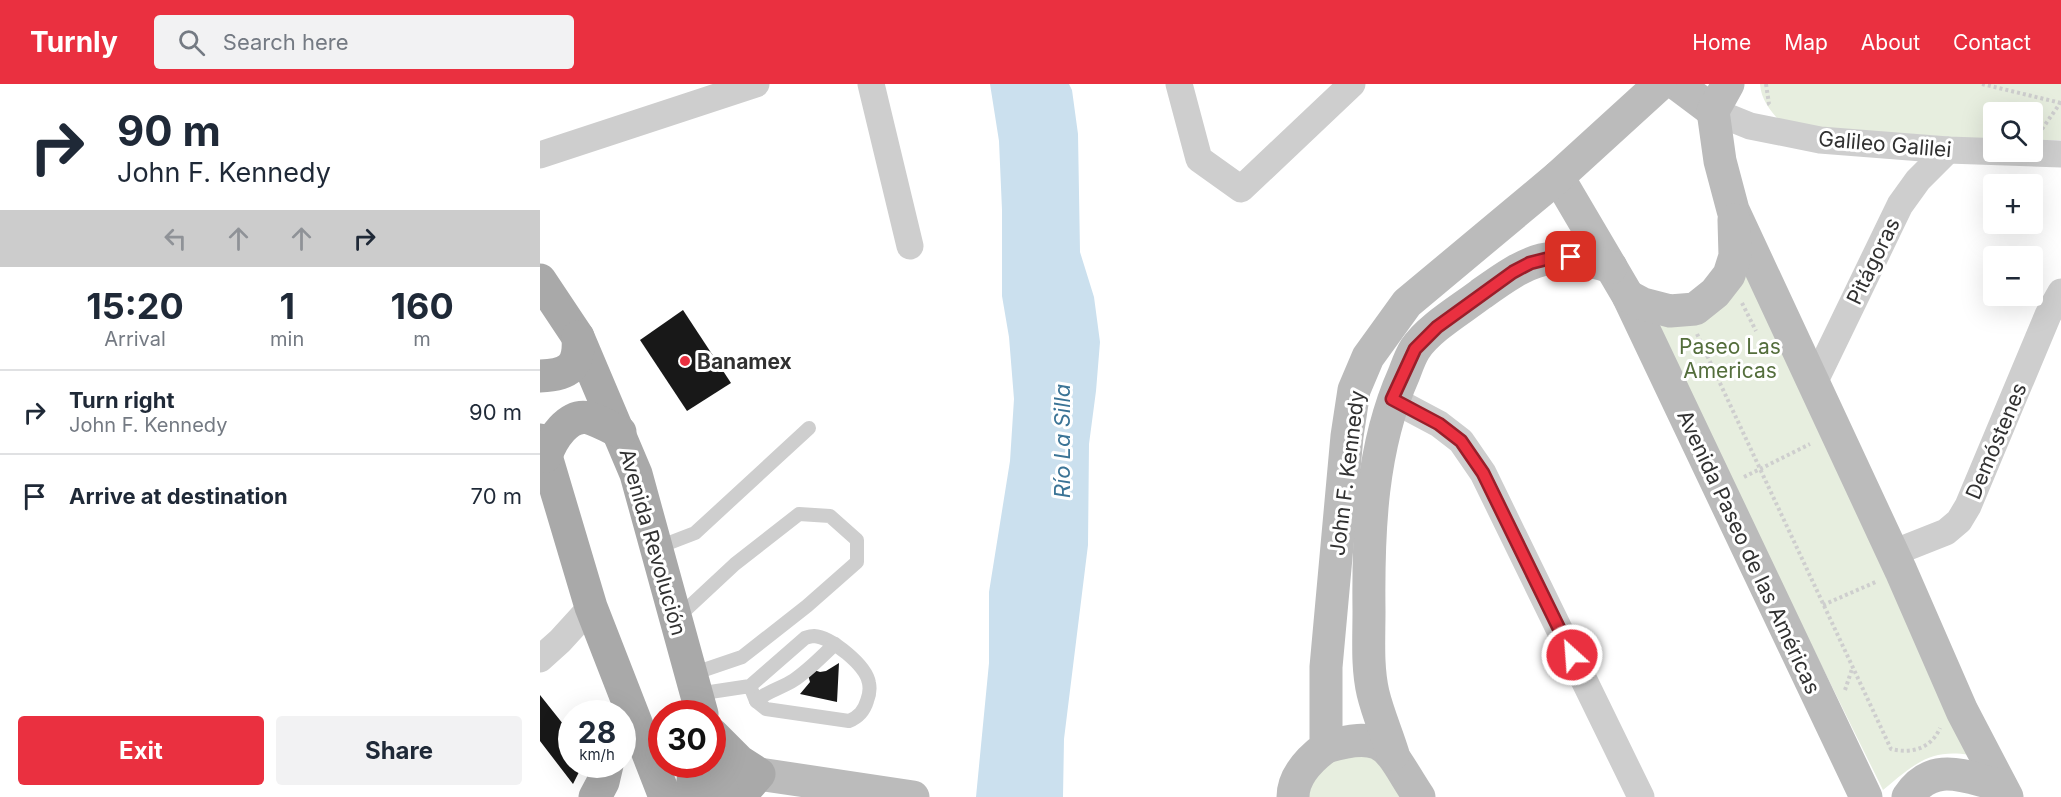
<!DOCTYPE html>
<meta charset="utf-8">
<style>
:root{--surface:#fff;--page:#f2f2f3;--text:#1f2937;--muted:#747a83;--line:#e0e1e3;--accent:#ea3040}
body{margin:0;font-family:Inter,sans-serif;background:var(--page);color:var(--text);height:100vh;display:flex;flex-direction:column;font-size:22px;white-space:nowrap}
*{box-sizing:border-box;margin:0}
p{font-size:20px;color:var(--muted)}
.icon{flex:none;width:33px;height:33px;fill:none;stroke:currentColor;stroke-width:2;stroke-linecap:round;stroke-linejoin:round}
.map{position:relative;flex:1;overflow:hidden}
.sheet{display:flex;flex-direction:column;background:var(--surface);width:540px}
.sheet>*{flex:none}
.guide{background:#fff;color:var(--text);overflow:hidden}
.fabs{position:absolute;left:1443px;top:18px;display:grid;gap:12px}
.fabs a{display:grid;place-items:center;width:60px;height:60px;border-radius:6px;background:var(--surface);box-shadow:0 6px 24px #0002;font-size:30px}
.speed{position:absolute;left:18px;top:616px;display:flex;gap:12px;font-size:30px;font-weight:700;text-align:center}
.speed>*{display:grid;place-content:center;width:78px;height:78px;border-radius:50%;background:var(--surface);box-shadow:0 6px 24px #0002;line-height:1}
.speed small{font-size:15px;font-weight:400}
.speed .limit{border:9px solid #d22;background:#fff;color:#111}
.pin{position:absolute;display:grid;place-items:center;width:51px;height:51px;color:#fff;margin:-26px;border-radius:12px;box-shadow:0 3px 9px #0006}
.me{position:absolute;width:66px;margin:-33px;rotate:334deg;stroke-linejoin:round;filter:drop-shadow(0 0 4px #0008)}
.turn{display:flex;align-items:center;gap:21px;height:126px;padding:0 18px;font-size:27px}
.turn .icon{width:78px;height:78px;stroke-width:2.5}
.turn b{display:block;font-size:42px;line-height:51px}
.lanes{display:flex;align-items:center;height:57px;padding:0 18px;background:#0003;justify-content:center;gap:30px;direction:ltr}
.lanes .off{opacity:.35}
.eta{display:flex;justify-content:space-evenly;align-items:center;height:102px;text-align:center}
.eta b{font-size:36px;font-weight:700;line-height:42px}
.action{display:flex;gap:12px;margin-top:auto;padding:12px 18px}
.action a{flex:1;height:69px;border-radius:6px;background:var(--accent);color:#fff;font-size:24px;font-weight:700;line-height:69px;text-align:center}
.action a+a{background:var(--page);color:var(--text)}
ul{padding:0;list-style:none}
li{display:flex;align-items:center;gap:18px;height:84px;padding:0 18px;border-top:2px solid var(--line)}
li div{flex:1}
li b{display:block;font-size:22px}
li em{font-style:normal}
header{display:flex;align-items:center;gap:36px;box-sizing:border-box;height:84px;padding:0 30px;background:var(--accent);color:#fff}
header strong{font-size:28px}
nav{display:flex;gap:33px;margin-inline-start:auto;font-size:21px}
.search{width:420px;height:54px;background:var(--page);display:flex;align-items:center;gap:15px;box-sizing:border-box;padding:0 21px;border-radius:6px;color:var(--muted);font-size:22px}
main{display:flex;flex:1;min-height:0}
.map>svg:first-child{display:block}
</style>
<header>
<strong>Turnly</strong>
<div class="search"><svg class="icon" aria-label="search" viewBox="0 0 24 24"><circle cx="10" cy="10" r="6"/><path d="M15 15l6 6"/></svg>Search here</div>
<nav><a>Home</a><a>Map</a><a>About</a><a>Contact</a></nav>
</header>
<main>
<section class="sheet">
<div class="guide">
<div class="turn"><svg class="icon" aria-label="right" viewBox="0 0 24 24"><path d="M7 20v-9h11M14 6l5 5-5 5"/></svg><div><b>90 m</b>John F. Kennedy</div></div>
<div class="lanes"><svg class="icon off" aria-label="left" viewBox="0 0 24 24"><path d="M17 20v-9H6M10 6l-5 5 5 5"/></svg><svg class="icon off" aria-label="ahead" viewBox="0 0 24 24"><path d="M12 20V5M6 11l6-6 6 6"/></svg><svg class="icon off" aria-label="ahead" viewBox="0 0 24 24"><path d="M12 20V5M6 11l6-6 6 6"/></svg><svg class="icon" aria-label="right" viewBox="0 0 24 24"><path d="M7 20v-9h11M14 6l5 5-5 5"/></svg></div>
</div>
<div class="eta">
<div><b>15:20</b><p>Arrival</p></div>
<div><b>1</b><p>min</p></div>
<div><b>160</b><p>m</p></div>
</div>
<ul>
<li><svg class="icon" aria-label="right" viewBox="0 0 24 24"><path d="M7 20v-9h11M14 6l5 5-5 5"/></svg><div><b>Turn right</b><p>John F. Kennedy</p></div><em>90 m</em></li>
<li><svg class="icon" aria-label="arrive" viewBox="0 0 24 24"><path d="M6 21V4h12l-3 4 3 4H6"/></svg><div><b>Arrive at destination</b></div><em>70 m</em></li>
</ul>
<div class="action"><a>Exit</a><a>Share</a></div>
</section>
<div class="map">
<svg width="1521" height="713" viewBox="0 0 1521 713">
<rect width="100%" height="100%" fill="#fff"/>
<g fill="#e7eedf">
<path d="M1220,0H1521V56H1493L1492,28H1454L1453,56L1243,41C1232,28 1221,17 1220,0Z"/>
<path d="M1207,183L1429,671C1389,664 1371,683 1343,706L1112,238Z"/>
<polygon points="832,659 868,713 764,713 788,668"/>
</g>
<polygon fill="#cbe0ee" points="450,0 529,0 532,6 538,50 540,168 554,213 560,258 556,307 549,360 548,461 524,655 523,713 436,713 449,579 449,508 470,377 474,315 469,253 462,212 462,126 459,57"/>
<g fill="#181818">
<polygon points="143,226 191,299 147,327 100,256"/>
<polygon points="299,579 297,618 260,610 270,598 268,591 274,586 280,588 286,587"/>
<polygon points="0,611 31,650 26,664 32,672 32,681 37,681 40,686 33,700 0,657"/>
</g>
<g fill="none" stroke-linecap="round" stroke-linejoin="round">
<g stroke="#cecece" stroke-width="4" stroke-dasharray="3 3" stroke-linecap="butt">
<polyline points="1226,0 1229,20 1231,22"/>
<polyline points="1442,0 1521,19"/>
<polyline points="1502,45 1521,18"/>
<polyline points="1202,219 1216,247"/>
<path d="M1157,250L1351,665C1371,670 1391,665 1400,644"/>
<polyline points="1204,393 1270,360"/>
<polyline points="1283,521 1338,497"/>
<polyline points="1305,606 1312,585"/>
</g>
<g stroke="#cecece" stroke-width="14">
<polyline points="116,464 155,449 269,344"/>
<polyline points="137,534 195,480 259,430 290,432 317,456 317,478 267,522 202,573 152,590"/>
<path d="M157,610L210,602L265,554C268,553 271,552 274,552C291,553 326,581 329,599C330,604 329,612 327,617C324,627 319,633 309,637L226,625L216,617L210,602"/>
<path d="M216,617C227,607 242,604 254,596C269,586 282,572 295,560"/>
</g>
<g stroke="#cecece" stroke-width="27">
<polyline points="331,0 370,162"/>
<polyline points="639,0 659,75 701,105 812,0"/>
<polyline points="1173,27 1210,42 1280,56 1408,66 1521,70"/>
<polyline points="0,71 216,0"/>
<polyline points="1274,299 1360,121 1378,96 1408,66"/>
<polyline points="852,315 899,340 921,357 943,389 1101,713"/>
<polyline points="1353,469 1406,448 1419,437 1428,422 1508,231 1521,208"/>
<polyline points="0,575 20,557 51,523"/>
</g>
<g stroke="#bbb" stroke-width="33">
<polyline points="1137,0 1173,27"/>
<polyline points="1188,0 1173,27 1180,77 1193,126 1361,487 1422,627 1467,713"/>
<polyline points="1018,93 1088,212 1326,713"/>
<polyline points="1088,212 1103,220 1130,227 1155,225 1175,209 1189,191 1195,172 1194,136"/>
<path d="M786,663C849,644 848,667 879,713"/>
<path d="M853,670C847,650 838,630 833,609C827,583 829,555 829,527C828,448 831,364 864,290C867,282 870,273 875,265C889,244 920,226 941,210C991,174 1010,164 1071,183"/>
<polyline points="191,695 219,690 373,713"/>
<path d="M753,713C753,692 770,675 786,663V583L807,352L814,306L828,273L867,219L1018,93L1120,0"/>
<path d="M1368,713C1393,675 1427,694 1460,701"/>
</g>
<g stroke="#a9a9a9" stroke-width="33">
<polyline points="0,196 38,253 96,390 162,630"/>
<path d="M0,292C29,291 40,283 38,253"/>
<polyline points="0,356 6,372 51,523 125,713"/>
<path d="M6,372C12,355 28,329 49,334C60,337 70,344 80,348"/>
<polyline points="172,650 199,677 219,690 199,713"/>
<polyline points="172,670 184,713"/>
<polyline points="55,713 63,698 67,681"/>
<polyline points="155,713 152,705 155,681"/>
</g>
</g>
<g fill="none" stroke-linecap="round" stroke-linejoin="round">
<defs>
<polyline id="route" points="1031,173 1010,174 990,179 973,188 897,243 875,265 852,315 899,340 921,357 943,389 1032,571"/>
</defs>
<use href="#route" stroke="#981f2a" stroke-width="15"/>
<use href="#route" stroke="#ea3040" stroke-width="10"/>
</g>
<circle fill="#ea3040" stroke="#fff" stroke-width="2" cx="145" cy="277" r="6"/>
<g text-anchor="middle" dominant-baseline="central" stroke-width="6" stroke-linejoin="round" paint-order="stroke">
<g font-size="21" fill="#313131" stroke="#fff">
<text transform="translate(1345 60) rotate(5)">Galileo Galilei</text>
<text transform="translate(1333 177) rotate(-64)">Pitágoras</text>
<text transform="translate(1456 357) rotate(-67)">Demóstenes</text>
<text transform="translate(807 389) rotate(-83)">John F. Kennedy</text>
<text transform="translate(113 458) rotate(74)">Avenida Revolución</text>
<text transform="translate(1209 468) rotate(65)">Avenida Paseo de las Américas</text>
</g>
<g font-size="21" fill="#546e3c" stroke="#fff">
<text x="1190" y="262">Paseo Las<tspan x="1190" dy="24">Americas</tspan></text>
</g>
<g font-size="21" font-weight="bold" fill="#313131" stroke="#fff" text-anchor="start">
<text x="157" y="277">Banamex</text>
</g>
<g font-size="22" font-style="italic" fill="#3b7496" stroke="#fff">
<text transform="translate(522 357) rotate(-90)">Río La Silla</text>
</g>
</g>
</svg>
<div class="fabs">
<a><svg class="icon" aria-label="search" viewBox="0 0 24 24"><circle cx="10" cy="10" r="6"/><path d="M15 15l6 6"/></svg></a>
<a>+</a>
<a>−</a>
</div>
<div class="speed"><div>28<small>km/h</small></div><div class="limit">30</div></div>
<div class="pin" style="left:1031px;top:173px;background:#d93025"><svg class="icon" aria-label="arrive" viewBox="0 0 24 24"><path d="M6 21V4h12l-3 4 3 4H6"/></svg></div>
<svg class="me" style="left:1032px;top:571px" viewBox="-20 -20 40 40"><circle r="17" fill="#ea3040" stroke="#fff" stroke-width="3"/><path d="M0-11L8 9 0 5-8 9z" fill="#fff"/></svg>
</div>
</main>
